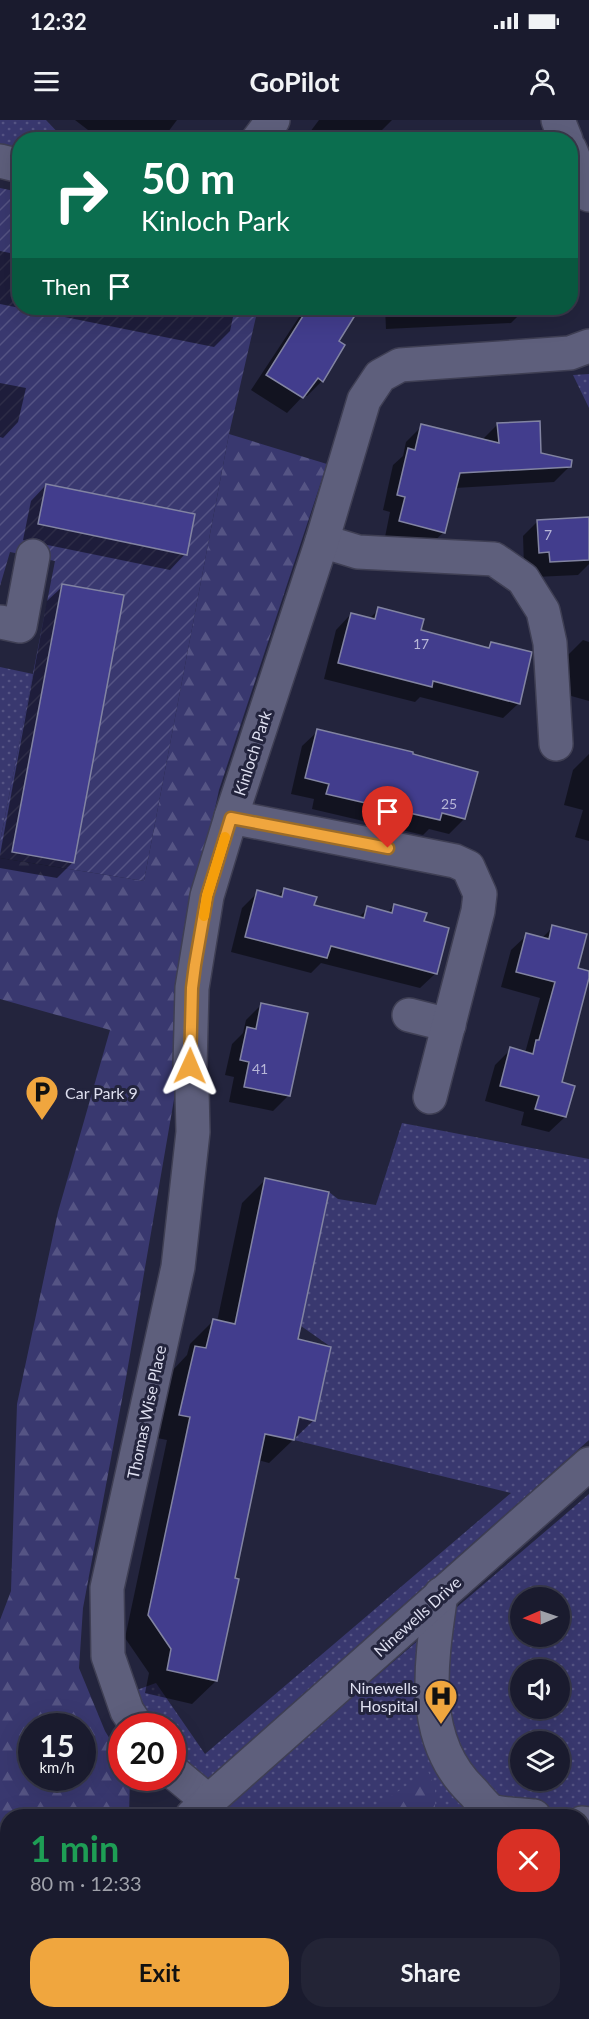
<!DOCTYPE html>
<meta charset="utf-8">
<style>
:root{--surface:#1a1b2e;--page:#232436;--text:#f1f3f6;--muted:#9fa1aa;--line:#38394a;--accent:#f0a63e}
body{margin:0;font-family:Lato,sans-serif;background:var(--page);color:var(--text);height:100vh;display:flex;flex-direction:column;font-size:22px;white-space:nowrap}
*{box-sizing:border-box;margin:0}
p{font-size:20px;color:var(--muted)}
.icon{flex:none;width:33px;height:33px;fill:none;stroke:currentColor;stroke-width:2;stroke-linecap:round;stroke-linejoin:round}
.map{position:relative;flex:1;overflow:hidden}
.side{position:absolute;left:0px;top:1689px;width:590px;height:210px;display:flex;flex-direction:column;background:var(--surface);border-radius:24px 24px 0 0;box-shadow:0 6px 24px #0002,0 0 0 2px var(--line)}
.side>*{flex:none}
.guide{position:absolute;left:12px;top:12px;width:566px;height:183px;border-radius:24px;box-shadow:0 6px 24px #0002,0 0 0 2px var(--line);background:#0b6e4f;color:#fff;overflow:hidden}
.needle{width:39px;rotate:268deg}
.buttons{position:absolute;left:510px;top:1467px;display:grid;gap:12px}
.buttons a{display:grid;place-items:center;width:60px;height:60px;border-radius:50%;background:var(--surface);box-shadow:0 6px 24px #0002,0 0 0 2px var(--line);font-size:30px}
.speed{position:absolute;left:18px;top:1593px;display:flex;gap:12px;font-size:30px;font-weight:700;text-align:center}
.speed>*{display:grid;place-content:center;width:78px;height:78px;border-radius:50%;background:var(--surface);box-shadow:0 6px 24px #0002,0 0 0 2px var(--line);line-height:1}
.speed small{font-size:15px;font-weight:400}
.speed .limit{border:9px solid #d22;background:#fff;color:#111}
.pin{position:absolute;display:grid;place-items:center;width:51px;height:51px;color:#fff;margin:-62px -26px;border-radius:50% 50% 50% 0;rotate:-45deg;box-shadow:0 0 6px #0007}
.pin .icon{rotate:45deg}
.me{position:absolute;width:66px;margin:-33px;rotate:1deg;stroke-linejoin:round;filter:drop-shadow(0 0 4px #0008)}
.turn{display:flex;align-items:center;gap:21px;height:126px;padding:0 30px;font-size:27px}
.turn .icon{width:78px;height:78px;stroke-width:2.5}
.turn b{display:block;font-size:42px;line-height:51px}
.then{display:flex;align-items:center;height:57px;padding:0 30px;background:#0003;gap:12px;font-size:22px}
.round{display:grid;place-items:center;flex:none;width:63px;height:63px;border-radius:24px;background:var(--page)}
.summary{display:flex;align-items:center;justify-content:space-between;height:102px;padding:0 30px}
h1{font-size:36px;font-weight:700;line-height:45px;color:#1e9e55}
.cta{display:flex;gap:12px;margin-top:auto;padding:12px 30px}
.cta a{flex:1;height:69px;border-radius:24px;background:var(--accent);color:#111;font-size:24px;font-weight:700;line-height:69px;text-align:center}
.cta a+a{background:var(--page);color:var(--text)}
.status{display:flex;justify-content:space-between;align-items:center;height:42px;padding:0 30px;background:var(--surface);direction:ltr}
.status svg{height:16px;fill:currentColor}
header{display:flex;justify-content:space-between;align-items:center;height:78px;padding:0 30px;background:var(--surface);font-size:27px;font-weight:700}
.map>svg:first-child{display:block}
</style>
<div class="status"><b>12:32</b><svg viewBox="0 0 49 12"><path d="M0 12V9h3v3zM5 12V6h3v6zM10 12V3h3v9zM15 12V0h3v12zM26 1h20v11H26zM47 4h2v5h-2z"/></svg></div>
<header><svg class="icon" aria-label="menu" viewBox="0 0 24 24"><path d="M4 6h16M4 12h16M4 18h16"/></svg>GoPilot<svg class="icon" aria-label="person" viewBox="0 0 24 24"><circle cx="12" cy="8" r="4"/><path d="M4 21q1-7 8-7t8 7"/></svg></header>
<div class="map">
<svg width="589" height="1899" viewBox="0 0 589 1899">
<defs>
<pattern id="grass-dots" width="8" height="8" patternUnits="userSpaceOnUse" patternTransform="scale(1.5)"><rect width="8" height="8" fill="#39386f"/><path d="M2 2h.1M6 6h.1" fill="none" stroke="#555484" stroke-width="1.8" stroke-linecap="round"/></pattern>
<pattern id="forest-firs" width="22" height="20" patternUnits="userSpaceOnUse" patternTransform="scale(1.5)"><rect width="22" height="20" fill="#39386f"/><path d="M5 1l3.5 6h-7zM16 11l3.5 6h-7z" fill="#555484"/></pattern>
<pattern id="garden-furrows" width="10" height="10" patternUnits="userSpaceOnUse" patternTransform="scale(1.5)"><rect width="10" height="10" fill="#39386f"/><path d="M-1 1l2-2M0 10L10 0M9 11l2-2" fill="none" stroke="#555484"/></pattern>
</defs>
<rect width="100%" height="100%" fill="#23243d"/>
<g fill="url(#grass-dots)" fill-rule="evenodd">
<polygon points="0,0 46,0 64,19 20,20 19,34 0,29"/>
<polygon points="589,254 589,288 573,255"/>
<polygon points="0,547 33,554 0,722"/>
<polygon points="402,1003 589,1039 589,1320 205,1661 173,1634 172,1606 155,1606 134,1571 156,1563 205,1634 511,1373 294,1320 299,1297 315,1300 331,1227 301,1206 329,1072 338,1079 376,1085"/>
<path d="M589,1374V1695L496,1676L472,1696H213ZM520,1478H560V1516H520ZM520,1550H560V1588H520ZM520,1622H560V1660H520Z"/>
<polygon points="24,1892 250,1892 242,1899 19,1899"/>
</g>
<g fill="url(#forest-firs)" fill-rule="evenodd">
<path d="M229,314L327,344L219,670L198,767L180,873L177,962L126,1258L83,1488L79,1548L105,1611L121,1637L122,1658H130L129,1696H8L7,1829L0,1837V1500L11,1471L17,1284L58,1092L110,910L0,879V738L144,761ZM32,1606H82V1658H32Z"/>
<polygon points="428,1651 435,1668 435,1696 362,1696"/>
<polygon points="86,1892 203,1892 204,1899 78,1899"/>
</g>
<polygon fill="url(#garden-furrows)" points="0,68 19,72 20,188 258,188 229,314 144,761 0,738 0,722 55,441 10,432 0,466"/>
<g fill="#0007">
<polygon points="75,0 177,0 162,20 101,20"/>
<polygon points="319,0 392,0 379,13 376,12 370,20 304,20"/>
<polygon points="0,131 20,135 20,188 235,188 230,211 214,227 0,184"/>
<polygon points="305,188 335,188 351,198 337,221 322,261 307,276 304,275 287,293 251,270"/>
<polygon points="385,188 526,188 511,203 386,209"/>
<polygon points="0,263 26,268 18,302 3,318 0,317"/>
<polygon points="498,304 540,334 570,346 554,362 455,368 444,412 428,427 385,417 390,392 383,390 393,345 403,336 406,322 422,306 482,320"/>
<polygon points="46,365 185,434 170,450 23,420 31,381"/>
<polygon points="589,398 589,444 578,455 535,457 524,448 523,416 538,401"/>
<polygon points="63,466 122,477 72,743 57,758 0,748 0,735 47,481"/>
<polygon points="379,489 420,511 486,529 491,524 519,583 503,598 420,577 415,582 324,559 336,510 351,494 369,499"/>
<polygon points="583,520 589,522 589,581 557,572 567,536"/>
<polygon points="318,611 464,699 449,714 429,709 423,715 312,689 314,679 291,674 302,626"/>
<polygon points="589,634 589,721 575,717 583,690 564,685 573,650"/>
<polygon points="284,770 312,786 358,798 368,788 387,793 394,786 422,802 436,853 420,868 321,843 311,853 231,832 242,788 258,772 277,777"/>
<polygon points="553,807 576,849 560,963 565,997 549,1012 521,1005 524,992 485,981 495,945 511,929 525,933 540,878 501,867 511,830 527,815 541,819"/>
<polygon points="261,885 289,975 273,991 229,982 234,957 225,955 232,924 243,913 246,900"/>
<polygon points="265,1060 314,1300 269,1343 258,1340 233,1459 216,1561 192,1584 145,1573 149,1553 125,1518 167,1320 157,1318 172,1251 187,1235 190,1224 213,1201 217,1202 242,1083"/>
<polygon points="357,1892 556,1892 563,1893 563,1899 354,1899"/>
</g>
<g fill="#423d8d" stroke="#8284a2" stroke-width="1.5">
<polygon points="308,188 338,188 354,197 339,221 345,225 323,262 318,258 303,278 266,255"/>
<polygon points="540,301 541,333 572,340 571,347 460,353 445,413 399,401 405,377 397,375 408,328 415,330 421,304 499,323 497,303"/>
<polygon points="46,364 195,394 187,435 38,404"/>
<polygon points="589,397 589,440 550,442 549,432 539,433 537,400"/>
<polygon points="62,464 124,475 74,743 12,732"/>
<polygon points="378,487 424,499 421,510 489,528 491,522 532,532 520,584 433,561 432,567 338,543 351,493 375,499"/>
<polygon points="317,609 413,632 413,634 478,652 465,699 442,693 440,700 326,674 329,664 305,658"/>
<polygon points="284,768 317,777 314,785 364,798 367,786 392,793 394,784 427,793 424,801 449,808 437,854 331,826 327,838 245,817 257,770 282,777"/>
<polygon points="552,805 587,814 578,848 589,851 589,858 562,962 575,966 566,997 535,989 539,976 500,966 510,927 533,934 536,920 539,920 555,862 516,852 526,813 549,819"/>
<polygon points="261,883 308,893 290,976 244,967 249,942 240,940 247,907 256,909"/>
<polygon points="265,1058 329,1072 298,1219 331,1227 315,1301 299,1297 294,1320 265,1314 235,1458 239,1459 217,1561 167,1550 171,1529 148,1495 190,1297 179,1295 195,1226 206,1228 213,1199 235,1204"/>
</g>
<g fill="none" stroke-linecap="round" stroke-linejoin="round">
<defs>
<g id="minor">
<polyline points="558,0 566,20"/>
<polyline points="258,20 273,0"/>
<polyline points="570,29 589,75"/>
<polyline points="0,41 20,46"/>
<polyline points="322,421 358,432 494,439 523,459 543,491 550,523 556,624"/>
<polyline points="0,502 20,506 33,436"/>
<polyline points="409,895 449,905"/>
<polyline points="190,946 192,868 207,776 231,697"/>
<polyline points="430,977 478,791 480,774 468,747 455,741 231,697 322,421 364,280 380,256 400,245 570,233 589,226"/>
<path d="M441,1474C431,1542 418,1619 472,1671C478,1677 485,1687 492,1691C499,1694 524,1695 534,1696"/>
<polyline points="137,1606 127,1591 108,1536 107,1468 178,1147 193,1012 192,970"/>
<polyline points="172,1651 208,1681"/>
<polyline points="192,1696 589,1344"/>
<polyline points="582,1703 589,1704"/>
<polyline points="8,1899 13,1892"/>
<polyline points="242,1899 251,1892"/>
<polyline points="582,1899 589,1856"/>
</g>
</defs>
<use href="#minor" stroke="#3f3f54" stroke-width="36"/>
<use href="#minor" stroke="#5e5f7c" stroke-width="33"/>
</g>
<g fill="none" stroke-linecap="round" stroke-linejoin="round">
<defs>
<polyline id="route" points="190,946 192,868 195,845 207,776 231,698 388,728"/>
</defs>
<use href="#route" stroke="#9c6c28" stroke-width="15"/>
<use href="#route" stroke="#f0a63e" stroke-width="10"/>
<polyline stroke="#f59e0b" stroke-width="10" points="204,796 207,776 225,717"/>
</g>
<defs>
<symbol id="parking-pin" viewBox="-11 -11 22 30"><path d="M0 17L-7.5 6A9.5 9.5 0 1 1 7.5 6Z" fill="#f0a63e" stroke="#23243d"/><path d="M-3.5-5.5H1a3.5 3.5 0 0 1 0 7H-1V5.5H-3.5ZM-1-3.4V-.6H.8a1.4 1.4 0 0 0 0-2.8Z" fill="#111"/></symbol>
<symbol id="hospital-pin" viewBox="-11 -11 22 30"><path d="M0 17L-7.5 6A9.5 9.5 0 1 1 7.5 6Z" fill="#f0a63e" stroke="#23243d"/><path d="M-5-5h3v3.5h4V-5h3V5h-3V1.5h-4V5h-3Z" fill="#111"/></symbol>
</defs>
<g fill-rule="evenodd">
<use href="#parking-pin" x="23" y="953" width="38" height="52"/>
<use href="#hospital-pin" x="422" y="1557" width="38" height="52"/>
</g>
<g text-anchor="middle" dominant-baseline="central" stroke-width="6" stroke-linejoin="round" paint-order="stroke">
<g font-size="14" fill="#b7b6d7">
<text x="548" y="414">7</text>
<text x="421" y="523">17</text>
<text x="449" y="683">25</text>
<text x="260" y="948">41</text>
</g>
<g font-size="16" fill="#dedff0" stroke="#23243d">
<text transform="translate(252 633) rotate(-72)">Kinloch Park</text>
<text transform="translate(146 1292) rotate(-78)">Thomas Wise Place</text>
<text transform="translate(417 1496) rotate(-42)">Ninewells Drive</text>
</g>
<g font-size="16" fill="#dedff0" stroke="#23243d" text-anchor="start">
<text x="65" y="972">Car Park 9</text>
<text x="418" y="1567" text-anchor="end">Ninewells<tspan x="418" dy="18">Hospital</tspan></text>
</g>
</g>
</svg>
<div class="buttons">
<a><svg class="needle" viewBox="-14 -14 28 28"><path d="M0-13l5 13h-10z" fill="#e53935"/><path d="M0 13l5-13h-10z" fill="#9fa1aa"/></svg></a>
<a><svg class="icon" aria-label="sound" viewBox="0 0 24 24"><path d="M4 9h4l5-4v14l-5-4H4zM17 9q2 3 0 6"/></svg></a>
<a><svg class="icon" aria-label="layers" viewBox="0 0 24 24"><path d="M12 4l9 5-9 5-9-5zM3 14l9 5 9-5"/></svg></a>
</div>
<div class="speed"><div>15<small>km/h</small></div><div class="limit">20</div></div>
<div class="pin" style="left:388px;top:728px;background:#d93025"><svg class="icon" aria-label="arrive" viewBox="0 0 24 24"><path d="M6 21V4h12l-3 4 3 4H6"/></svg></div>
<svg class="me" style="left:190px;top:946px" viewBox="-20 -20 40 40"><path d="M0-17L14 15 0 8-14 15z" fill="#f0a63e" stroke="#fff" stroke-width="4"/></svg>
<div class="guide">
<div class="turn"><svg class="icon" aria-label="right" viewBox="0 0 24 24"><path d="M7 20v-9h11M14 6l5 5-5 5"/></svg><div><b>50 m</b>Kinloch Park</div></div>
<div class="then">Then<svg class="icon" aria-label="arrive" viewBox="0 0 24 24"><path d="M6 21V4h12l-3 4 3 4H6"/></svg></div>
</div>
<section class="side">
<div class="summary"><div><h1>1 min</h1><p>80 m · 12:33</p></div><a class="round" style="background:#d93025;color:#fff"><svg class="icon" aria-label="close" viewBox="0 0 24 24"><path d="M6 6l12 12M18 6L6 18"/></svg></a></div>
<div class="cta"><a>Exit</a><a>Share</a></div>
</section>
</div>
